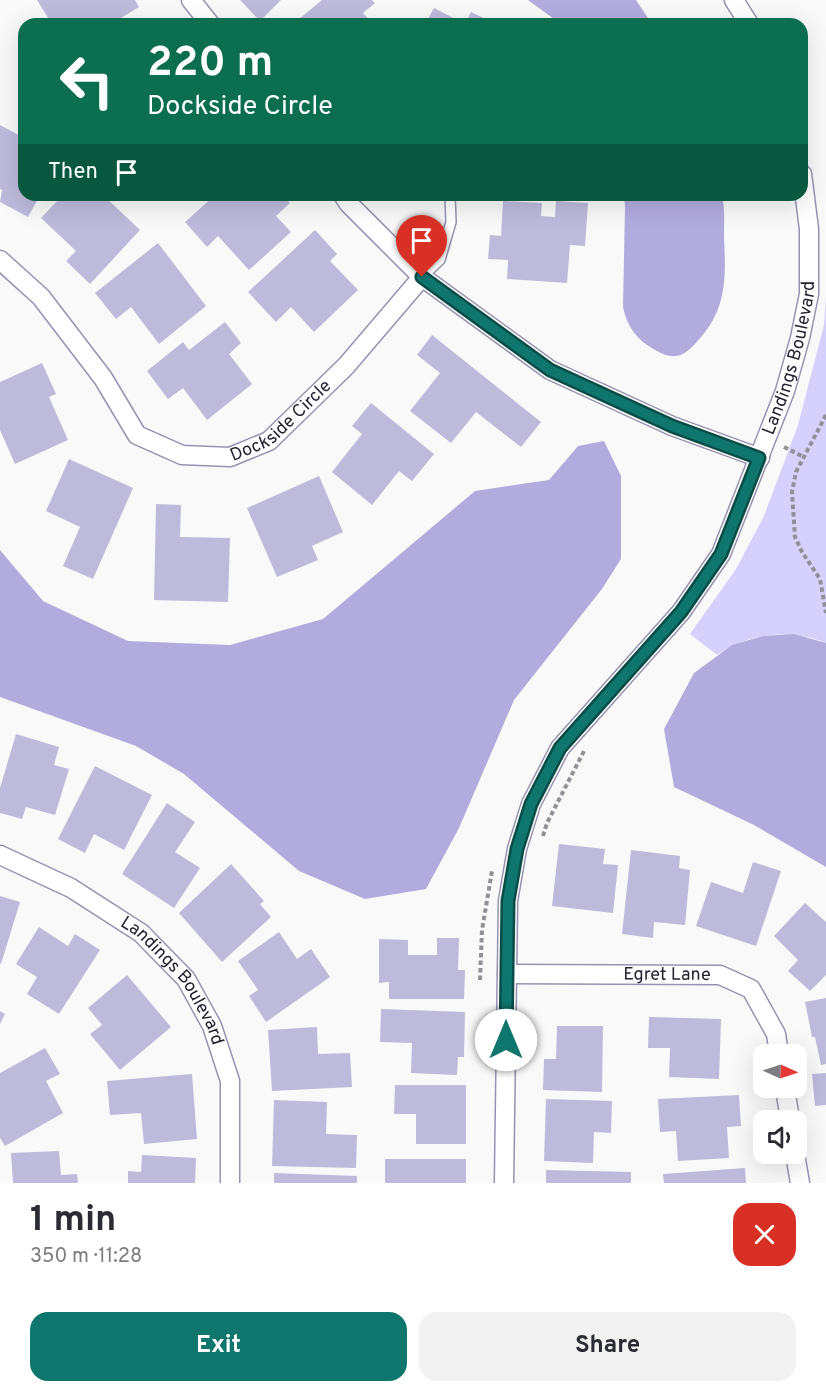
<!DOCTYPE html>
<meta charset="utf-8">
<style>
:root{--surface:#fff;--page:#f2f2f3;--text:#2b2b33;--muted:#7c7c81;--accent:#0f766e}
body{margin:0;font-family:Overpass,sans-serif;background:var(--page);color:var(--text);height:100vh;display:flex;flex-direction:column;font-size:22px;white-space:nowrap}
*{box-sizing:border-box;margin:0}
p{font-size:20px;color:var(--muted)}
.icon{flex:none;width:33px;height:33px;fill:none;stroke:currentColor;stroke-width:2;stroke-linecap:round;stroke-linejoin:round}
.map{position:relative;height:1183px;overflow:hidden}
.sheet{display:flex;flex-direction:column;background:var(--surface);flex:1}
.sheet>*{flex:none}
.hud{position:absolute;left:18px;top:18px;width:790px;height:183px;border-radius:18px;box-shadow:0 6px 24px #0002;background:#0b6e4f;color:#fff;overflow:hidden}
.needle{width:39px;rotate:93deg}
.controls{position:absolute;left:753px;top:1044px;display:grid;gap:12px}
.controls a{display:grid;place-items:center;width:54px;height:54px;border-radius:12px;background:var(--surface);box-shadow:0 6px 24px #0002;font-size:30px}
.pin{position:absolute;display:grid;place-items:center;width:51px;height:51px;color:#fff;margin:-62px -26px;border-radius:50% 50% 50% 0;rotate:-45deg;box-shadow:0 0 6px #0007}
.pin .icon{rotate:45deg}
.me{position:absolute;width:66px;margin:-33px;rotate:0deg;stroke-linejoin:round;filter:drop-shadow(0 0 4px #0008)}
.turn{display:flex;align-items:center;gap:21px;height:126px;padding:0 30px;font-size:27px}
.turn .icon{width:78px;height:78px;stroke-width:2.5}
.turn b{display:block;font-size:42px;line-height:51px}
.then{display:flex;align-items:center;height:57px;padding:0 30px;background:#0003;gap:12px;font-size:22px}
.round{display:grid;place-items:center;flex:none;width:63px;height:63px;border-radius:18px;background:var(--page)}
.head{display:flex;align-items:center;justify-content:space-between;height:102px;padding:0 30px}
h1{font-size:36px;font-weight:700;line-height:45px}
.button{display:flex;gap:12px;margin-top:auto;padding:12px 30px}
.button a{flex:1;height:69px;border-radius:18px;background:var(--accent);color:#fff;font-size:24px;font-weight:700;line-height:69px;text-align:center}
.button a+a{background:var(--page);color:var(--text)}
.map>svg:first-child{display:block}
</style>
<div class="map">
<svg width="826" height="1183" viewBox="0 0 826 1183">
<rect width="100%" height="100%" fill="#f9f9f9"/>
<path fill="#d6d1fc" d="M826,296V643C791,628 748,633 717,655L690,634L736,569L764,516L798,425L824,325Z"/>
<g fill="#b2abde">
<polygon points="528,0 636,0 652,24 561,24"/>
<path d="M624,195H722C725,208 724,223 724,237C726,280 727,311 695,344C682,358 672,360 655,350C637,340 627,327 623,307L625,207Z"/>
<polygon points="604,441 621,476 621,559 602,589 514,700 459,828 426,889 365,899 299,871 184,774 136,746 0,697 0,550 43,601 128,641 230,645 323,619 475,491 549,480 578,446"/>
<polygon points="794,634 826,643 826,867 754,825 674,787 664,729 694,673 732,645 763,636"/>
</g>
<g fill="#bebadc">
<polygon points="37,0 135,0 139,7 111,24 52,24"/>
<polygon points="240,0 281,0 260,21"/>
<polygon points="322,0 372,0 375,3 363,13 373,24 293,24"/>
<polygon points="434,8 465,24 471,12 496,24 425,24"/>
<polygon points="0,125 24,138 24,195 40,195 28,217 0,202 2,190 0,189"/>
<polygon points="63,195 103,195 140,230 90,284 66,261 76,251 41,218"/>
<polygon points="183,195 195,195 188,201"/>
<polygon points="215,195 283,195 290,203 276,216 291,232 249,270 218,236 207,247 185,222"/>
<polygon points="503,201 542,203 541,216 555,217 556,201 588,203 585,246 570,245 567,283 507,279 508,260 488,259 490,235 501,236"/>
<polygon points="315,230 337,254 330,261 358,290 314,332 291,307 276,322 248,292"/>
<polygon points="158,243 206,306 159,344 131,307 116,319 95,293"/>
<polygon points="225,322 241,343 229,354 252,384 207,420 183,388 168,399 147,371 183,342 189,350"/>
<polygon points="432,335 541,422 521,447 476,412 451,443 410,411 440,373 417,355"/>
<polygon points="42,363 56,394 49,397 68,440 15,464 0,430 0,382"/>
<polygon points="371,403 434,454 412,481 399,471 372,505 332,472 362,434 352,426"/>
<polygon points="69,459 133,488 93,579 63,566 80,527 46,511"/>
<polygon points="319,476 343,532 312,546 318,560 277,577 247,508"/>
<polygon points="156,504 181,505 180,537 230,538 228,602 154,600"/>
<polygon points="16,734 59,747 54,765 69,769 55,815 26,807 22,819 0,813 0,788"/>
<polygon points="95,766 152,795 124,850 94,834 85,853 58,839"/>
<polygon points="167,803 195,822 175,852 200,868 174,908 122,874"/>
<polygon points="559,844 605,849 603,864 618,865 613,913 552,906"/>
<polygon points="631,850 680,856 679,868 690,870 685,925 654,922 653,938 622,934"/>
<polygon points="753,862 781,871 756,946 696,926 711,882 743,893"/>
<polygon points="231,864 264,901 260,904 271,917 222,962 179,913"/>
<polygon points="0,896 20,902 1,964 0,963"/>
<polygon points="805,903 826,922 826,975 810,991 788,971 798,960 774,936"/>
<polygon points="39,927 68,946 75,934 100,950 59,1014 27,994 37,977 16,964"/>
<polygon points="279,932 297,959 311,949 330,977 266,1022 249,996 258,990 238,961"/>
<polygon points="437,938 459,938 458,970 465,970 464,999 389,999 389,982 379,983 379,939 408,940 408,955 437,955"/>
<polygon points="127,975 171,1027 120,1070 90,1034 102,1025 88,1008"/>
<polygon points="826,998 826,1064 821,1065 815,1037 812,1037 805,1002"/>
<polygon points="381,1009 465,1012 464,1057 458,1057 457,1075 411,1073 412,1043 380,1042"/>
<polygon points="0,1011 5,1014 0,1024"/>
<polygon points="649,1017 721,1019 719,1079 669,1077 670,1048 648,1048"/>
<polygon points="557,1026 603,1026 602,1092 543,1090 544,1059 556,1059"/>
<polygon points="317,1027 318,1054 350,1053 352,1087 272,1091 268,1030"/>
<polygon points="45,1048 60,1074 46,1081 63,1113 5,1146 0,1138 0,1073"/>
<polygon points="826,1073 826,1105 815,1106 812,1074"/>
<polygon points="192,1074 197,1139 144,1144 141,1113 110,1115 107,1081"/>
<polygon points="395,1085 466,1085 466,1144 416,1144 416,1114 394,1114"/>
<polygon points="739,1095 741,1126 727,1127 729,1158 678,1161 676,1131 660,1132 658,1099"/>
<polygon points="546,1099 612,1101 611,1133 594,1132 593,1163 544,1161"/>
<polygon points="274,1100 327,1102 326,1134 357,1135 356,1168 272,1166"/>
<polygon points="59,1151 61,1175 77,1174 78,1183 13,1183 11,1153"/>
<polygon points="142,1155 196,1158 195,1183 128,1183 128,1171 141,1172"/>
<rect x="385" y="1159" width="81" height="24"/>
<polygon points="745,1168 746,1183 664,1183 663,1174"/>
<polygon points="546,1170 631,1172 631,1183 546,1183"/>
<polygon points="274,1173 357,1176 357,1183 274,1183"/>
</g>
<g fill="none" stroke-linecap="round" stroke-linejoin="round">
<defs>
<polyline id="lane" points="422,277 440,260 451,222 450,195"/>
<g id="street">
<polyline points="191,0 210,24"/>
<polyline points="734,0 749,24"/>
<polyline points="343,195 349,204 422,277 550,370 672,426 760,458"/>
<path id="s1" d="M0,260L41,297L103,378L137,435L182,455L230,457L269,441L346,366L422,277"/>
<path id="s2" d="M0,855L71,888L141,933L186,979L212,1026L230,1081V1183"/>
<path id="s3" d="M507,974L720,975L751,989L776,1034L779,1054"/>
<polyline points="785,1088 790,1120"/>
<polyline points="795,1154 800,1183"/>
<path id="s4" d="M504,1183L508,901L517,849L531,804L560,748L681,612L721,554L785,391L800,338L809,294V229L802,174"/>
</g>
</defs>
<use href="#lane" stroke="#9692b2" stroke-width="12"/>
<use href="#street" stroke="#9692b2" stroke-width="21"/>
<g stroke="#919097" stroke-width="4" stroke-dasharray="4.5 3" stroke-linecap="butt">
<polyline points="826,415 796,472 792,492 795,537 802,552 820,579 826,613"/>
<polyline points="784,447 804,457"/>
<polyline points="543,836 547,823 584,751"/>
<polyline points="480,980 482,930 492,871"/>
</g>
<use href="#lane" stroke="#fff" stroke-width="9"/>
<use href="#street" stroke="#fff" stroke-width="18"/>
</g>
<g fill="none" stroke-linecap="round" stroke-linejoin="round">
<defs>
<polyline id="route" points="422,277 550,370 672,426 759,458 721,554 681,612 560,748 531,804 517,849 508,901 506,1040"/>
</defs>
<use href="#route" stroke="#0a4d48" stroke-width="15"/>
<use href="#route" stroke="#0f766e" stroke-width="10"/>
</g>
<g text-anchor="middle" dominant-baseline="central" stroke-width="4.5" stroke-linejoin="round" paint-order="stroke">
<g font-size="18" fill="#24222f" stroke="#f9f9f9">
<text stroke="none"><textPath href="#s4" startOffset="906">Landings Boulevard</textPath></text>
<text stroke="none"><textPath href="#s1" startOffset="384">Dockside Circle</textPath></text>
<text stroke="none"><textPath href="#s3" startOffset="160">Egret Lane</textPath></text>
<text stroke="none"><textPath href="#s2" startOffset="219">Landings Boulevard</textPath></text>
</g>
</g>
</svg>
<div class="controls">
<a><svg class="needle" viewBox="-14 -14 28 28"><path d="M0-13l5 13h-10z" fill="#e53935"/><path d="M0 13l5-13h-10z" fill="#7c7c81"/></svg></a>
<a><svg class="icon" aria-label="sound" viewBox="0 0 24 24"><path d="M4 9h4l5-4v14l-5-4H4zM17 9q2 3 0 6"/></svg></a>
</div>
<div class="pin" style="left:422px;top:277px;background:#d93025"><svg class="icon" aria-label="arrive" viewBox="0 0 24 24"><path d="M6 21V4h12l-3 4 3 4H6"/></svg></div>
<svg class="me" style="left:506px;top:1040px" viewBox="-20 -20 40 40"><circle r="19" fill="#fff"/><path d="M0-13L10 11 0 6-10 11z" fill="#0f766e"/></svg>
<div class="hud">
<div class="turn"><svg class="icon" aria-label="left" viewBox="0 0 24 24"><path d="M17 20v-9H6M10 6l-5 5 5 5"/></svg><div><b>220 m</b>Dockside Circle</div></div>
<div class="then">Then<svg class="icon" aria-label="arrive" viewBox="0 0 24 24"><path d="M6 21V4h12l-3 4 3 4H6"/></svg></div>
</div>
</div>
<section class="sheet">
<div class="head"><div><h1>1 min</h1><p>350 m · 11:28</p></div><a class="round" style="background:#d93025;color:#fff"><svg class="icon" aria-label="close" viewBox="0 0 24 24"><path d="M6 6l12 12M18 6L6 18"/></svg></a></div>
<div class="button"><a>Exit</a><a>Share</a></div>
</section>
